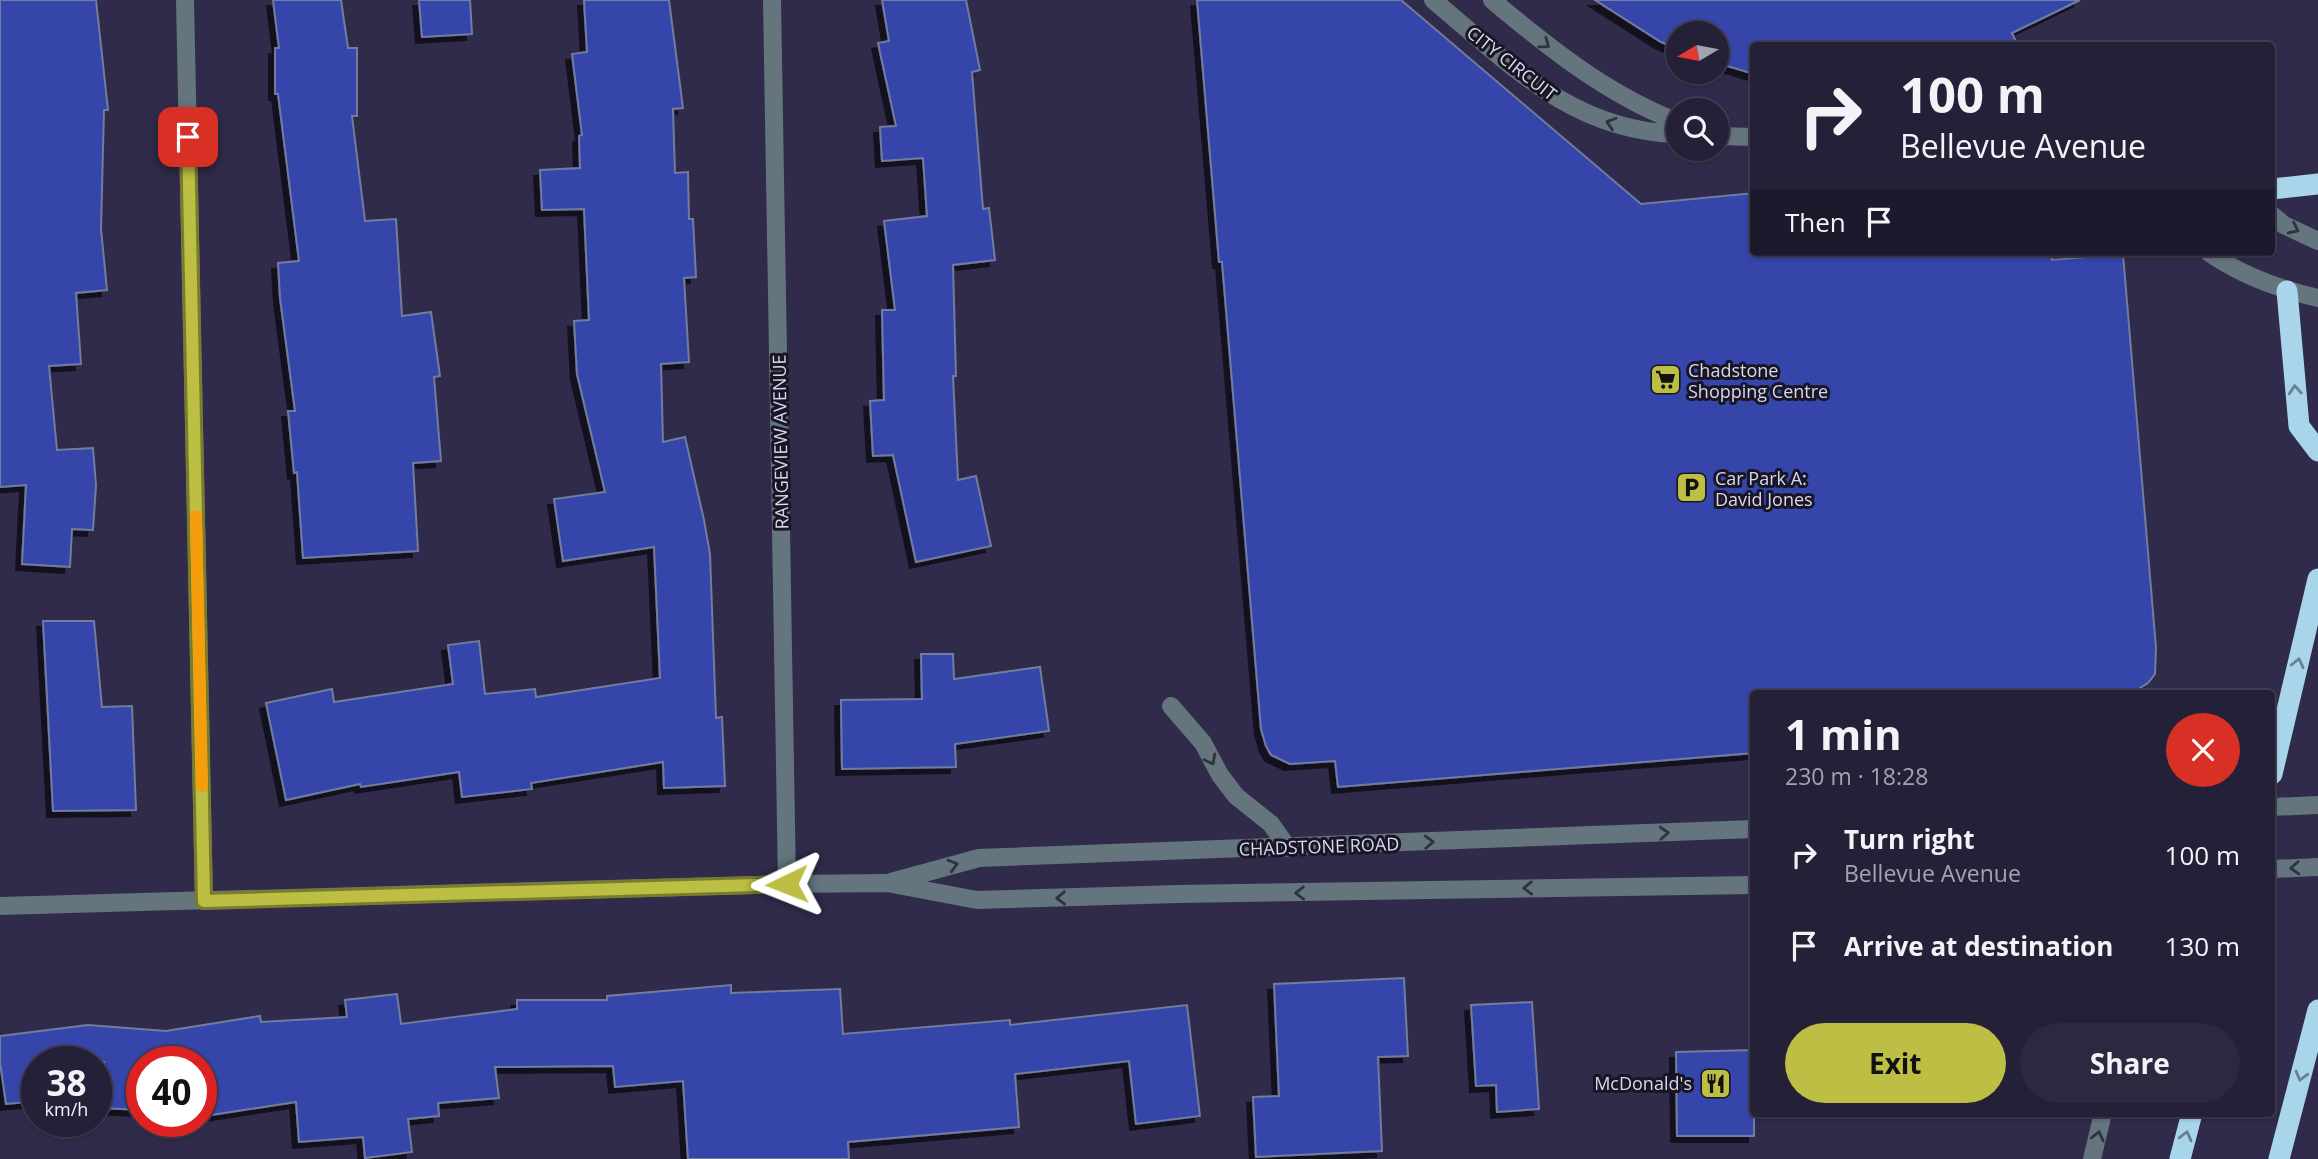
<!DOCTYPE html>
<meta charset="utf-8">
<style>
:root{--surface:#242038;--page:#2c2840;--text:#f1f3f6;--muted:#a3a3ae;--line:#413e53;--accent:#bcbf44}
body{margin:0;font-family:"Open Sans",sans-serif;background:var(--page);color:var(--text);height:100vh;display:flex;flex-direction:column;font-size:26px;white-space:nowrap}
*{box-sizing:border-box;margin:0}
p{font-size:23px;color:var(--muted)}
.icon{flex:none;width:38px;height:38px;fill:none;stroke:currentColor;stroke-width:2;stroke-linecap:round;stroke-linejoin:round}
.map{position:relative;flex:1;overflow:hidden}
.sheet{position:absolute;left:1750px;top:690px;width:525px;height:427px;display:flex;flex-direction:column;background:var(--surface);border-radius:7px;box-shadow:0 2px 5px #0004,0 0 0 2px var(--line)}
.sheet>*{flex:none}
.guide{position:absolute;left:1750px;top:42px;width:525px;height:214px;border-radius:7px;box-shadow:0 2px 5px #0004,0 0 0 2px var(--line);background:#242038;color:var(--text);overflow:hidden}
.needle{width:46px;rotate:260deg}
.buttons{position:absolute;left:1666px;top:21px;display:grid;gap:14px}
.buttons a{display:grid;place-items:center;width:63px;height:63px;border-radius:50%;background:var(--surface);box-shadow:0 2px 5px #0004,0 0 0 2px var(--line);font-size:35px}
.speed{position:absolute;left:21px;top:1046px;display:flex;gap:14px;font-size:35px;font-weight:700;text-align:center}
.speed>*{display:grid;place-content:center;width:91px;height:91px;border-radius:50%;background:var(--surface);box-shadow:0 2px 5px #0004,0 0 0 2px var(--line);line-height:1}
.speed small{font-size:18px;font-weight:400}
.speed .limit{border:10px solid #d22;background:#fff;color:#111}
.pin{position:absolute;display:grid;place-items:center;width:60px;height:60px;color:#fff;margin:-30px;border-radius:14px;box-shadow:0 4px 10px #0006}
.me{position:absolute;width:77px;margin:-38px;rotate:268deg;stroke-linejoin:round;filter:drop-shadow(0 0 5px #0008)}
.turn{display:flex;align-items:center;gap:24px;height:147px;padding:0 35px;font-size:32px}
.turn .icon{width:91px;height:91px;stroke-width:2.5}
.turn b{display:block;font-size:49px;line-height:60px}
.then{display:flex;align-items:center;height:66px;padding:0 35px;background:#0003;gap:14px;font-size:26px}
.round{display:grid;place-items:center;flex:none;width:74px;height:74px;border-radius:37px;background:var(--page)}
.headline{display:flex;align-items:center;justify-content:space-between;height:119px;padding:0 35px}
h1{font-size:42px;font-weight:700;line-height:52px}
.action{display:flex;gap:14px;margin-top:auto;padding:14px 35px}
.action a{flex:1;height:80px;border-radius:42px;background:var(--accent);color:#111;font-size:28px;font-weight:700;line-height:80px;text-align:center}
.action a+a{background:var(--page);color:var(--text)}
ul{padding:0;list-style:none}
li{display:flex;align-items:center;gap:21px;height:91px;padding:0 35px}
li div{flex:1}
li b{display:block;font-size:26px}
li em{font-style:normal}
.map>svg:first-child{display:block}
</style>
<div class="map">
<svg width="2318" height="1159" viewBox="0 0 2318 1159">
<defs>
<filter id="shadow"><feDropShadow dx="-6" dy="6" stdDeviation="0" flood-color="#0009"/></filter>
</defs>
<rect width="100%" height="100%" fill="#302b4a"/>
<g fill="#3445aa" stroke="#717c9f" stroke-width="2" filter="url(#shadow)">
<polygon points="0,0 96,0 108,110 104,110 101,229 107,290 76,293 81,364 49,366 57,450 93,448 96,485 93,530 72,529 70,567 22,564 26,485 0,487"/>
<polygon points="273,0 341,0 348,48 357,48 357,116 352,116 365,221 396,219 402,316 431,312 440,376 434,377 441,461 413,463 418,551 303,558 297,472 294,473 288,411 295,411 280,298 278,263 299,261 278,94 275,94 275,48 279,48"/>
<polygon points="419,0 470,0 472,34 422,37"/>
<polygon points="584,0 669,0 683,108 673,109 675,173 688,172 689,219 693,219 696,277 684,278 689,362 661,364 663,442 685,437 704,520 710,554 716,718 722,717 725,786 664,788 663,762 531,783 532,789 462,797 459,772 361,787 360,784 286,800 266,703 332,689 334,702 453,684 448,645 479,641 485,694 535,689 536,697 660,678 654,547 563,561 554,499 605,492 577,374 574,321 589,320 584,209 542,210 540,170 580,168 579,136 582,135 572,54 587,52"/>
<polygon points="882,0 966,0 980,70 972,72 983,209 989,208 995,260 953,265 956,376 953,376 958,480 976,476 991,546 916,562 893,455 873,456 870,401 884,400 882,310 895,310 884,221 927,216 923,158 882,161 880,127 896,126 878,43 889,41"/>
<polygon points="1197,0 1401,0 1641,204 1754,193 1754,252 2052,252 2052,260 2123,254 2156,648 2155,674 2148,683 2132,693 1754,693 1754,753 1338,787 1335,761 1290,764 1271,755 1266,746 1261,729 1222,262 1219,262"/>
<polygon points="1595,0 2080,0 2012,33 2018,46 1754,46 1754,74 1717,63 1717,33 1678,33 1678,49 1661,42"/>
<polygon points="43,621 94,621 102,707 132,706 136,810 53,811"/>
<polygon points="921,654 953,654 954,679 1040,667 1049,731 955,744 956,767 842,769 841,700 922,699"/>
<polygon points="1404,978 1408,1056 1378,1057 1382,1151 1256,1157 1253,1097 1279,1096 1274,984"/>
<polygon points="731,985 731,993 840,989 843,1034 1010,1020 1010,1025 1187,1005 1200,1116 1136,1124 1129,1061 1015,1074 1019,1127 848,1142 849,1159 688,1159 683,1081 615,1087 613,1066 495,1067 499,1098 438,1103 439,1116 408,1119 412,1152 365,1158 363,1137 299,1142 296,1102 211,1115 202,1062 142,1062 142,1110 101,1108 104,1062 37,1062 37,1101 6,1104 0,1062 0,1036 88,1025 166,1031 260,1016 261,1022 347,1017 345,1000 397,994 401,1024 517,1009 517,1000 607,1000 607,996"/>
<polygon points="1532,1002 1539,1109 1497,1112 1496,1085 1476,1086 1471,1005"/>
<polygon points="1754,1050 1754,1136 1677,1136 1676,1052"/>
</g>
<g fill="none" stroke-linecap="round" stroke-linejoin="round">
<g stroke="#64757e" stroke-width="18">
<polyline points="185,0 204,901"/>
<polyline points="772,0 787,884"/>
<path d="M1433,0C1510,64 1572,131 1678,134"/>
<path d="M1492,0C1549,48 1608,95 1678,122"/>
<polyline points="1717,136 1754,137"/>
<polyline points="2272,215 2284,225 2318,241"/>
<path d="M2208,252C2242,276 2278,289 2318,298"/>
<polyline points="1171,706 1203,743 1220,775 1236,796 1271,824 1288,848"/>
<polyline points="2272,807 2318,805"/>
<polyline points="2272,869 2318,867"/>
<polyline points="891,882 979,858 1754,829"/>
<polyline points="0,906 787,884 887,883 977,900 1178,894 1754,885"/>
<polyline points="2092,1159 2103,1113"/>
</g>
<g stroke="#a9d5eb" stroke-width="21">
<polyline points="2272,189 2318,184"/>
<polyline points="2287,291 2299,426 2318,451"/>
<polyline points="2272,774 2318,579"/>
<polyline points="2180,1159 2192,1113"/>
<polyline points="2279,1159 2318,1010"/>
</g>
</g>
<defs><path id="oneway-chevron" d="M-2-3.5L2.5 0L-2 3.5" fill="none" stroke-width="1.6" stroke-linecap="round" stroke-linejoin="round" transform="scale(1.75)"/></defs>
<g stroke="#2f323f">
<use href="#oneway-chevron" transform="translate(1545 44) rotate(36)"/>
<use href="#oneway-chevron" transform="translate(1611 123) rotate(-162)"/>
<use href="#oneway-chevron" transform="translate(2294 229) rotate(26)"/>
<use href="#oneway-chevron" transform="translate(1211 760) rotate(62)"/>
<use href="#oneway-chevron" transform="translate(1664 833) rotate(-3)"/>
<use href="#oneway-chevron" transform="translate(1429 842) rotate(-2)"/>
<use href="#oneway-chevron" transform="translate(953 865) rotate(-16)"/>
<use href="#oneway-chevron" transform="translate(2295 868) rotate(177)"/>
<use href="#oneway-chevron" transform="translate(1528 888) rotate(179)"/>
<use href="#oneway-chevron" transform="translate(1300 893) rotate(179)"/>
<use href="#oneway-chevron" transform="translate(1061 898) rotate(179)"/>
<use href="#oneway-chevron" transform="translate(2098 1136) rotate(-77)"/>
</g>
<g stroke="#687f91">
<use href="#oneway-chevron" transform="translate(2295 390) rotate(-94)"/>
<use href="#oneway-chevron" transform="translate(2298 663) rotate(-77)"/>
<use href="#oneway-chevron" transform="translate(2301 1076) rotate(105)"/>
<use href="#oneway-chevron" transform="translate(2186 1136) rotate(-76)"/>
</g>
<g fill="none" stroke-linecap="round" stroke-linejoin="round">
<defs>
<polyline id="route" points="188,137 204,901 787,884"/>
</defs>
<use href="#route" stroke="#7a7c2c" stroke-width="18"/>
<use href="#route" stroke="#bcbf44" stroke-width="12"/>
<polyline stroke="#f59e0b" stroke-width="12" points="196,516 202,786"/>
</g>
<defs>
<symbol id="supermarket-square" viewBox="-11 -11 22 22"><rect x="-9" y="-9" width="18" height="18" rx="4" fill="#bcbf44" stroke="#181624"/><path d="M-6-5.5h2.5l.6 2H6L4.5 2H-2.5L-4.4-4H-6ZM-1.5 3.2a1.3 1.3 0 1 0 .1 0ZM3 3.2a1.3 1.3 0 1 0 .1 0Z" fill="#111"/></symbol>
<symbol id="parking-square" viewBox="-11 -11 22 22"><rect x="-9" y="-9" width="18" height="18" rx="4" fill="#bcbf44" stroke="#181624"/><path d="M-3.5-5.5H1a3.5 3.5 0 0 1 0 7H-1V5.5H-3.5ZM-1-3.4V-.6H.8a1.4 1.4 0 0 0 0-2.8Z" fill="#111"/></symbol>
<symbol id="restaurant-square" viewBox="-11 -11 22 22"><rect x="-9" y="-9" width="18" height="18" rx="4" fill="#bcbf44" stroke="#181624"/><path d="M-5-6h1v4h1v-4h1v4h1v-4h1v5L-1.5 .5V6h-2V.5L-5-1ZM5-6V6H3V1.5H1.5Q1.5-4 5-6Z" fill="#111"/></symbol>
</defs>
<g fill-rule="evenodd">
<use href="#supermarket-square" x="1648" y="362" width="35" height="35"/>
<use href="#parking-square" x="1674" y="470" width="35" height="35"/>
<use href="#restaurant-square" x="1698" y="1066" width="35" height="35"/>
</g>
<g text-anchor="middle" dominant-baseline="central" stroke-width="6" stroke-linejoin="round" paint-order="stroke">
<g font-size="18" fill="#dad7ec" stroke="#181624">
<text transform="translate(1512 63) rotate(38)">CITY CIRCUIT</text>
<text transform="translate(780 442) rotate(-91)">RANGEVIEW AVENUE</text>
<text transform="translate(1319 846) rotate(-2)">CHADSTONE ROAD</text>
</g>
<g font-size="18" fill="#dad7ec" stroke="#181624" text-anchor="start">
<text x="1688" y="370">Chadstone<tspan x="1688" dy="21">Shopping Centre</tspan></text>
<text x="1715" y="478">Car Park A:<tspan x="1715" dy="21">David Jones</tspan></text>
<text x="1692" y="1083" text-anchor="end">McDonald's</text>
</g>
</g>
</svg>
<div class="buttons">
<a><svg class="needle" viewBox="-14 -14 28 28"><path d="M0-13l5 13h-10z" fill="#e53935"/><path d="M0 13l5-13h-10z" fill="#a3a3ae"/></svg></a>
<a><svg class="icon" aria-label="search" viewBox="0 0 24 24"><circle cx="10" cy="10" r="6"/><path d="M15 15l6 6"/></svg></a>
</div>
<div class="speed"><div>38<small>km/h</small></div><div class="limit">40</div></div>
<div class="pin" style="left:188px;top:137px;background:#d93025"><svg class="icon" aria-label="arrive" viewBox="0 0 24 24"><path d="M6 21V4h12l-3 4 3 4H6"/></svg></div>
<svg class="me" style="left:787px;top:884px" viewBox="-20 -20 40 40"><path d="M0-17L14 15 0 8-14 15z" fill="#bcbf44" stroke="#fff" stroke-width="4"/></svg>
<div class="guide">
<div class="turn"><svg class="icon" aria-label="right" viewBox="0 0 24 24"><path d="M7 20v-9h11M14 6l5 5-5 5"/></svg><div><b>100 m</b>Bellevue Avenue</div></div>
<div class="then">Then<svg class="icon" aria-label="arrive" viewBox="0 0 24 24"><path d="M6 21V4h12l-3 4 3 4H6"/></svg></div>
</div>
<section class="sheet">
<div class="headline"><div><h1>1 min</h1><p>230 m · 18:28</p></div><a class="round" style="background:#d93025;color:#fff"><svg class="icon" aria-label="close" viewBox="0 0 24 24"><path d="M6 6l12 12M18 6L6 18"/></svg></a></div>
<ul>
<li><svg class="icon" aria-label="right" viewBox="0 0 24 24"><path d="M7 20v-9h11M14 6l5 5-5 5"/></svg><div><b>Turn right</b><p>Bellevue Avenue</p></div><em>100 m</em></li>
<li><svg class="icon" aria-label="arrive" viewBox="0 0 24 24"><path d="M6 21V4h12l-3 4 3 4H6"/></svg><div><b>Arrive at destination</b></div><em>130 m</em></li>
</ul>
<div class="action"><a>Exit</a><a>Share</a></div>
</section>
</div>
